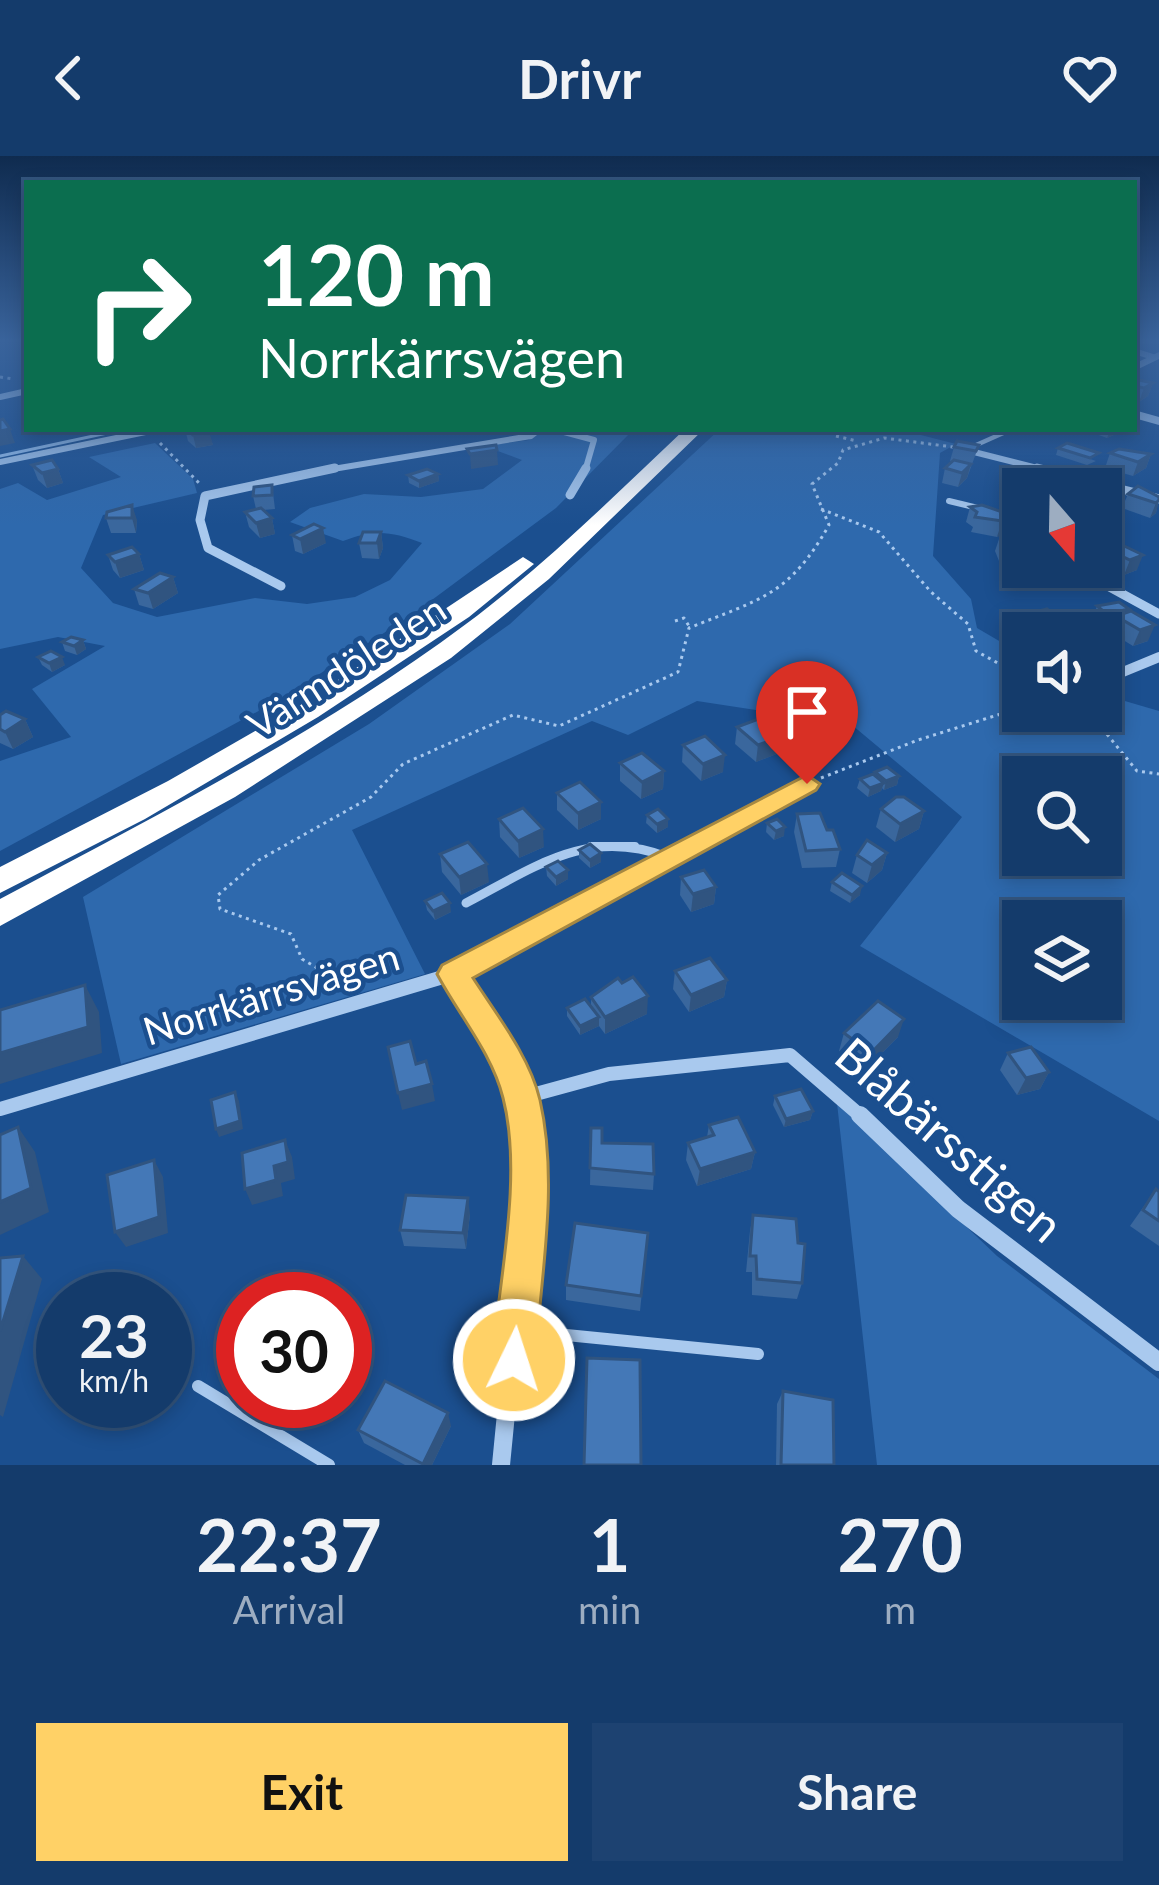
<!DOCTYPE html>
<meta charset="utf-8">
<style>
:root{--surface:#143b6b;--page:#1d4271;--text:#f1f3f6;--muted:#9dadc1;--line:#33557e;--accent:#ffd166}
body{margin:0;font-family:Lato,sans-serif;background:var(--page);color:var(--text);height:100vh;display:flex;flex-direction:column;font-size:45px;white-space:nowrap}
*{box-sizing:border-box;margin:0}
p{font-size:39px;color:var(--muted)}
.icon{flex:none;width:66px;height:66px;fill:none;stroke:currentColor;stroke-width:2;stroke-linecap:round;stroke-linejoin:round}
.map{position:relative;height:1309px;overflow:hidden}
.sheet{display:flex;flex-direction:column;background:var(--surface);flex:1}
.sheet>*{flex:none}
.guide{position:absolute;left:24px;top:24px;width:1113px;height:252px;border-radius:0px;box-shadow:0 6px 18px #0003,0 0 0 3px var(--line);background:#0b6e4f;color:#fff;overflow:hidden}
.needle{width:78px;rotate:160deg}
.buttons{position:absolute;left:1002px;top:312px;display:grid;gap:24px}
.buttons a{display:grid;place-items:center;width:120px;height:120px;border-radius:0px;background:var(--surface);box-shadow:0 6px 18px #0003,0 0 0 3px var(--line);font-size:60px}
.speed{position:absolute;left:36px;top:1116px;display:flex;gap:24px;font-size:60px;font-weight:700;text-align:center}
.speed>*{display:grid;place-content:center;width:156px;height:156px;border-radius:50%;background:var(--surface);box-shadow:0 6px 18px #0003,0 0 0 3px var(--line);line-height:1}
.speed small{font-size:30px;font-weight:400}
.speed .limit{border:18px solid #d22;background:#fff;color:#111}
.pin{position:absolute;display:grid;place-items:center;width:102px;height:102px;color:#fff;margin:-123px -51px;border-radius:50% 50% 50% 0;rotate:-45deg;box-shadow:0 0 12px #0007}
.pin .icon{rotate:45deg}
.me{position:absolute;width:132px;margin:-66px;rotate:4deg;stroke-linejoin:round;filter:drop-shadow(0 0 9px #0008)}
.turn{display:flex;align-items:center;gap:42px;height:252px;padding:0 36px;font-size:54px}
.turn .icon{width:156px;height:156px;stroke-width:2.5}
.turn b{display:block;font-size:84px;line-height:102px}
.eta{display:flex;justify-content:space-evenly;align-items:center;height:204px;text-align:center}
.eta b{font-size:72px;font-weight:700;line-height:84px}
.button{display:flex;gap:24px;margin-top:auto;padding:24px 36px}
.button a{flex:1;height:138px;border-radius:0px;background:var(--accent);color:#111;font-size:48px;font-weight:700;line-height:138px;text-align:center}
.button a+a{background:var(--page);color:var(--text)}
header{display:flex;justify-content:space-between;align-items:center;height:156px;padding:0 36px;background:var(--surface);font-size:54px;font-weight:700}
.map>svg:first-child{display:block}
</style>
<header><svg class="icon" aria-label="back" viewBox="0 0 24 24"><path d="M15 5l-7 7 7 7"/></svg>Drivr<svg class="icon" aria-label="heart" viewBox="0 0 24 24"><path d="M12 20l-8-8c-3-5 5-10 8-4 3-6 11-1 8 4z"/></svg></header>
<div class="map">
<svg width="1159" height="1309" viewBox="0 0 1159 1309">
<rect width="100%" height="100%" fill="#1b4f8f"/>
<g fill="#2e69ad" fill-rule="evenodd">
<path d="M535,273H634L556,352L409,461L277,545L0,695V605L71,581L32,533L105,490L58,481L0,493V333L18,327L47,344L121,321L89,301L155,287L193,323L197,337L103,359L81,412L113,447L157,461L255,442L307,448L355,441L390,424L422,387C391,375 374,373 343,385L290,366L310,352L364,338L421,341L483,333L522,304L484,290L529,284Z"/>
<path d="M720,273H915L913,277L956,288L940,297L933,400L971,443L977,472L1023,499V555H1101V538L1159,555V965L860,790L962,661L852,569L697,545L628,579L592,565L352,674L425,818L121,908L83,741L369,568L510,468ZM1023,621H1101V699H1023ZM1023,765H1101V843H1023Z"/>
<polygon points="837,947 997,1100 1159,1223 1159,1309 877,1309"/>
</g>
<g fill="none" stroke-linecap="round" stroke-linejoin="round">
<polyline stroke="#9cc4f0" stroke-width="3" points="0,300 126,273"/>
<g stroke="#a9c9ee" stroke-width="3" stroke-dasharray="3 4.5" stroke-linecap="butt">
<polyline points="0,221 13,223"/>
<polyline points="836,280 857,285"/>
<polyline points="160,287 199,327"/>
<polyline points="821,353 879,376 931,436 968,468 976,495 1023,521"/>
<polyline points="675,465 684,462 689,470"/>
<polyline points="1088,555 1137,615 1159,618"/>
<polyline points="821,622 918,584 1023,551"/>
<path d="M333,835L329,819L302,803L291,778L220,753L218,739L259,704L371,641L403,608L513,559L559,570L678,516L689,472C760,443 789,440 829,369L812,328L838,307L843,294L884,282L953,291"/>
</g>
<g stroke="#a9c9ee" stroke-width="4.5">
<polyline points="1061,273 1066,275"/>
<polyline points="974,290 1010,274"/>
</g>
<g stroke="#a9c9ee" stroke-width="6">
<polyline points="949,345 982,353"/>
<polyline points="1003,358 1023,363"/>
</g>
<polyline stroke="#a9c9ee" stroke-width="8" points="591,690 635,690"/>
<path stroke="#a9c9ee" stroke-width="9" d="M466,747C535,711 588,671 667,701"/>
<g stroke="#a9c9ee" stroke-width="12">
<polyline points="516,1174 758,1198"/>
<polyline points="198,1230 329,1309"/>
</g>
<g stroke="#a9c9ee" stroke-width="6">
<polyline points="1134,195 1153,201"/>
<polyline points="0,241 27,235"/>
<polyline points="553,273 594,284 585,315"/>
<polyline points="966,294 1049,315"/>
<polyline points="0,306 160,273"/>
<polyline points="321,315 531,280 540,273"/>
</g>
<g stroke="#a9c9ee" stroke-width="9">
<polyline points="1037,312 1159,343"/>
<polyline points="570,339 586,312"/>
<polyline points="1073,411 1159,458"/>
<polyline points="281,430 208,392 200,364 205,340 335,312"/>
</g>
<g stroke="#a9c9ee" stroke-width="10">
<polyline points="1101,525 1159,501"/>
<polyline points="691,690 807,628"/>
</g>
<g stroke="#a9c9ee" stroke-width="14">
<path d="M453,818C481,862 518,909 523,962"/>
<polyline points="521,942 609,918 790,899 863,962"/>
<polyline points="0,953 453,818 697,687"/>
</g>
<g stroke="#a9c9ee" stroke-width="18">
<polyline points="860,959 958,1053 1159,1206"/>
<polyline points="501,1309 529,1023 523,959"/>
</g>
<g fill="#a9c9ee" fill-rule="evenodd">
<polygon points="1159,196 1159,203 1134,215 1134,208"/>
<polygon points="1134,254 1159,261 1159,269 1134,262"/>
</g>
<g fill="#fff" fill-rule="evenodd">
<path d="M685,273H704L549,423L451,502L235,641L0,770V743C159,658 321,576 466,468C544,410 614,340 685,273Z"/>
<polygon points="523,401 534,408 469,461 318,561 145,663 0,737 0,711 168,625 299,550"/>
</g>
</g>
<g fill="#3a679d">
<polygon points="1135,186 1159,186 1159,188 1134,188"/>
<polygon points="1134,223 1153,227 1148,240 1139,246 1134,244"/>
<polygon points="185,273 207,273 213,289 196,292 188,285"/>
<polygon points="1082,273 1118,273 1116,278 1107,282"/>
<polygon points="979,289 967,322 958,331 942,327 945,312 953,305 950,305 954,291"/>
<polygon points="1058,292 1096,305 1087,309 1056,299"/>
<polygon points="1110,297 1151,298 1146,312 1133,320 1105,312"/>
<polygon points="32,309 58,313 63,327 47,332 38,324"/>
<polygon points="438,318 439,325 419,332 409,327 408,319"/>
<polygon points="272,329 275,353 263,354 272,362 275,378 260,382 249,371 245,356 256,353 253,340"/>
<polygon points="1128,338 1159,341 1156,357 1150,362 1122,352"/>
<polygon points="970,351 1011,359 1007,374 997,381 971,376 973,371 966,366"/>
<polygon points="107,356 137,364 136,377 111,377 106,362"/>
<polygon points="381,376 383,392 379,403 362,402 359,387"/>
<polygon points="292,379 326,387 303,398 295,395"/>
<polygon points="1000,380 1021,390 1016,406 999,405 995,395"/>
<polygon points="1120,388 1137,414 1124,419 1101,408 1107,393"/>
<polygon points="139,398 144,414 120,422 113,414 108,399"/>
<polygon points="173,421 178,437 153,453 139,449 134,433"/>
<polygon points="1097,450 1129,453 1128,456 1148,485 1133,490 1110,476 1112,472 1101,474 1091,466"/>
<polygon points="1024,459 1053,461 1056,464 1052,477 1023,477 1023,479 1018,475"/>
<polygon points="83,484 86,493 77,499 65,495 62,486"/>
<polygon points="38,501 65,509 52,516 42,509"/>
<polygon points="0,559 25,563 33,581 13,593 0,587"/>
<polygon points="737,571 782,580 779,597 756,606 735,588"/>
<polygon points="823,578 841,590 829,594 821,587"/>
<polygon points="683,589 723,616 701,625 682,606"/>
<polygon points="620,607 664,615 663,633 641,643 620,625"/>
<polygon points="875,616 899,620 897,629 884,634 882,632 881,635 868,641 857,632 860,623 874,619"/>
<polygon points="557,637 601,646 601,663 578,674 557,654"/>
<polygon points="881,653 924,655 919,673 895,686 876,671"/>
<polygon points="797,658 827,674 840,693 836,711 802,712 794,676"/>
<polygon points="647,659 668,671 657,677 646,667"/>
<polygon points="499,663 544,691 519,702 500,681"/>
<polygon points="767,667 784,680 774,684 766,676"/>
<polygon points="579,694 601,697 601,706 590,712 579,702"/>
<polygon points="887,697 882,714 867,727 852,717 857,699"/>
<polygon points="440,698 489,726 461,739 442,716"/>
<polygon points="546,711 568,714 568,723 556,730 547,720"/>
<polygon points="681,721 716,731 714,748 691,756 680,739"/>
<polygon points="832,726 860,739 850,747 830,735"/>
<polygon points="425,745 451,756 435,764 427,754"/>
<polygon points="675,815 727,824 724,841 689,856 673,833"/>
<polygon points="591,841 647,858 605,878 599,870 580,879 567,860 567,852 591,850"/>
<polygon points="844,877 898,881 865,914 839,895"/>
<polygon points="1008,897 1049,916 1040,933 1017,939 1000,914"/>
<polygon points="775,940 813,955 810,964 784,971 773,949"/>
<polygon points="709,969 755,996 751,1013 697,1030 686,1004 688,987 707,981"/>
<polygon points="591,972 602,987 654,1018 653,1034 590,1029"/>
<polygon points="1156,1033 1159,1036 1159,1090 1130,1070"/>
<polygon points="470,1058 466,1093 404,1090 400,1074"/>
<polygon points="753,1059 798,1087 802,1127 797,1143 752,1139 752,1116 746,1116 750,1075"/>
<polygon points="648,1077 640,1155 566,1144 566,1129"/>
<polygon points="783,1235 834,1309 776,1309 777,1248"/>
<polygon points="451,1270 432,1309 405,1309 364,1287 358,1274"/>
</g>
<g fill="#305480">
<polygon points="1153,227 1148,240 1139,246 1144,232"/>
<polygon points="10,273 15,287 0,290 0,275"/>
<polygon points="1111,273 1118,273 1116,278 1107,282"/>
<polygon points="209,275 213,289 196,292 193,279"/>
<polygon points="497,294 498,309 471,313 470,298"/>
<polygon points="1151,298 1146,312 1133,320 1138,306"/>
<polygon points="971,308 967,322 958,331 962,317"/>
<polygon points="58,313 63,327 47,332 42,317"/>
<polygon points="438,318 439,325 419,332 419,325"/>
<polygon points="1159,344 1156,357 1150,362 1156,347"/>
<polygon points="132,349 137,364 136,377 132,362"/>
<polygon points="1113,358 1108,373 1101,376 1101,363"/>
<polygon points="1011,359 1007,374 997,381 1002,365"/>
<polygon points="272,362 275,378 260,382 256,367"/>
<polygon points="323,372 326,387 303,398 300,383"/>
<polygon points="381,376 383,392 379,403 377,387"/>
<polygon points="139,398 144,414 120,422 115,406"/>
<polygon points="1143,399 1137,414 1124,419 1130,404"/>
<polygon points="173,421 178,437 153,453 148,437"/>
<polygon points="1129,453 1124,465 1116,460 1112,472 1101,474 1107,458"/>
<polygon points="1054,458 1051,465 1056,464 1052,477 1035,477 1038,469 1049,459"/>
<polygon points="1155,469 1148,485 1133,490 1140,474"/>
<polygon points="83,484 86,493 77,499 74,490"/>
<polygon points="62,501 65,509 52,516 49,507"/>
<polygon points="25,563 33,581 13,593 5,576"/>
<polygon points="782,580 779,597 756,606 758,589"/>
<polygon points="843,581 841,590 829,594 831,586"/>
<polygon points="725,599 723,616 701,625 703,608"/>
<polygon points="664,615 663,633 641,643 642,626"/>
<polygon points="899,620 897,629 884,634 886,625"/>
<polygon points="884,627 881,635 868,641 870,632"/>
<polygon points="601,646 601,663 578,674 578,657"/>
<polygon points="924,655 919,673 895,686 900,668"/>
<polygon points="668,663 668,671 657,677 657,668"/>
<polygon points="785,671 784,680 774,684 776,675"/>
<polygon points="543,673 544,691 519,702 518,685"/>
<polygon points="601,697 601,706 590,712 590,704"/>
<polygon points="887,697 882,714 867,727 872,709"/>
<polygon points="487,708 489,726 461,739 459,721"/>
<polygon points="568,714 568,723 556,730 556,721"/>
<polygon points="862,730 860,739 850,747 852,739"/>
<polygon points="716,731 714,748 691,756 693,738"/>
<polygon points="450,747 451,756 435,764 433,755"/>
<polygon points="727,824 724,841 689,856 691,839"/>
<polygon points="85,829 99,856 102,897 0,928 0,897"/>
<polygon points="648,840 647,858 605,878 605,861"/>
<polygon points="599,861 599,870 580,879 580,870"/>
<polygon points="904,863 898,881 865,914 871,897"/>
<polygon points="1049,916 1040,933 1017,939 1026,922"/>
<polygon points="432,928 435,945 402,954 398,937"/>
<polygon points="235,936 239,945 243,973 219,981 216,973"/>
<polygon points="813,955 810,964 784,971 786,963"/>
<polygon points="18,971 35,996 49,1056 0,1079 0,1046"/>
<polygon points="285,984 292,1001 295,1023 281,1027 283,1040 252,1049 245,1033 274,1010"/>
<polygon points="755,996 751,1013 697,1030 700,1013"/>
<polygon points="154,1004 163,1021 168,1077 126,1091 115,1076"/>
<polygon points="468,1042 470,1058 466,1093 463,1077"/>
<polygon points="23,1100 42,1123 3,1261 0,1259 0,1175"/>
<polygon points="104,1245 120,1245 112,1255"/>
<polygon points="448,1257 451,1270 432,1309 423,1309"/>
</g>
<g fill="#4478b7" stroke="#305480" stroke-width="3">
<polygon points="1134,223 1153,227 1144,232 1134,230"/>
<polygon points="3,263 10,273 0,275 0,264"/>
<polygon points="187,273 207,273 209,275 193,279"/>
<polygon points="957,285 979,289 976,295 954,291"/>
<polygon points="1067,287 1099,297 1090,302 1058,292"/>
<polygon points="496,289 497,294 470,298 467,293"/>
<polygon points="1119,293 1151,298 1138,306 1110,297"/>
<polygon points="52,304 58,313 42,317 32,309"/>
<polygon points="954,304 971,308 962,317 945,312"/>
<polygon points="427,313 438,318 419,325 408,319"/>
<polygon points="272,329 272,339 253,340 254,331"/>
<polygon points="1138,330 1159,341 1159,344 1156,347 1128,338"/>
<polygon points="132,349 132,362 106,362 107,356"/>
<polygon points="982,349 1011,359 1002,365 975,361 977,356 970,351"/>
<polygon points="261,352 272,362 256,367 245,356"/>
<polygon points="1101,353 1113,358 1101,363"/>
<polygon points="314,368 323,372 300,383 292,379"/>
<polygon points="363,376 381,376 377,387 359,387"/>
<polygon points="1000,380 1016,380 1021,390 1004,390"/>
<polygon points="1120,388 1143,399 1130,404 1107,393"/>
<polygon points="132,391 139,398 115,406 108,399"/>
<polygon points="160,417 173,421 148,437 134,433"/>
<polygon points="1119,446 1129,453 1107,458 1097,450"/>
<polygon points="1047,453 1054,458 1049,459 1056,464 1038,469 1024,459"/>
<polygon points="1131,455 1155,469 1140,474 1116,460"/>
<polygon points="71,481 83,484 74,490 62,486"/>
<polygon points="51,495 62,501 49,507 38,501"/>
<polygon points="6,555 25,563 5,576 0,573 0,559"/>
<polygon points="761,562 782,580 758,589 737,571"/>
<polygon points="835,574 843,581 831,586 823,578"/>
<polygon points="705,580 725,599 703,608 683,589"/>
<polygon points="642,597 664,615 642,626 620,607"/>
<polygon points="887,611 899,620 886,625 875,616"/>
<polygon points="873,618 884,627 870,632 860,623"/>
<polygon points="580,626 601,646 578,657 557,637"/>
<polygon points="896,641 904,641 924,655 900,668 881,653"/>
<polygon points="523,652 543,673 518,685 499,663"/>
<polygon points="658,653 668,663 657,668 647,659"/>
<polygon points="820,657 827,674 833,674 840,693 806,695 797,658"/>
<polygon points="777,663 785,671 776,675 767,667"/>
<polygon points="867,684 887,697 872,709 857,699"/>
<polygon points="468,686 487,708 459,721 440,698"/>
<polygon points="590,688 601,697 590,704 579,694"/>
<polygon points="558,705 568,714 556,721 546,711"/>
<polygon points="704,714 716,731 693,738 681,721"/>
<polygon points="842,717 862,730 852,739 832,726"/>
<polygon points="442,737 450,747 433,755 425,745"/>
<polygon points="710,802 727,824 691,839 675,815"/>
<polygon points="633,821 648,840 605,861 591,841 618,822 622,827"/>
<polygon points="85,829 88,871 0,897 0,854"/>
<polygon points="585,843 599,861 580,870 567,852"/>
<polygon points="878,845 904,863 871,897 844,877"/>
<polygon points="410,885 416,908 426,905 432,928 398,937 388,891"/>
<polygon points="1031,891 1049,916 1026,922 1008,897"/>
<polygon points="801,933 813,955 786,963 775,940"/>
<polygon points="235,936 240,965 216,973 211,944"/>
<polygon points="738,961 755,996 700,1013 688,987 714,979 709,969"/>
<polygon points="18,971 31,1032 0,1046 0,979"/>
<polygon points="591,972 602,972 602,987 653,988 654,1018 590,1012"/>
<polygon points="285,984 288,1006 274,1010 276,1024 245,1033 242,997"/>
<polygon points="154,1004 159,1061 115,1076 107,1019"/>
<polygon points="1156,1033 1159,1036 1159,1065 1143,1054"/>
<polygon points="406,1039 468,1042 463,1077 400,1074"/>
<polygon points="753,1059 796,1063 798,1087 805,1088 802,1127 757,1123 756,1100 750,1100"/>
<polygon points="575,1067 648,1077 641,1140 566,1129"/>
<polygon points="23,1100 0,1175 0,1102"/>
<polygon points="587,1202 640,1204 641,1309 584,1309"/>
<polygon points="385,1225 448,1257 423,1308 358,1274"/>
<polygon points="783,1235 833,1244 834,1309 781,1309"/>
</g>
<linearGradient id="sky" x2="0" y2="1"><stop stop-color="#0f2b4f"/><stop offset="0.5" stop-color="#39639b"/><stop offset="1" stop-color="#39639b" stop-opacity="0"/></linearGradient>
<rect width="1159" height="369" fill="url(#sky)"/>
<path fill="#ffd166" stroke="#a68842" stroke-width="3" d="M807,619L820,628L816,634L473,822C497,859 530,901 540,944C559,1027 541,1120 535,1204L529,1219L514,1226L498,1219L492,1204C499,1125 523,1019 503,942C492,897 458,858 437,818L442,809Z"/>
<g text-anchor="middle" dominant-baseline="central" stroke-width="9" stroke-linejoin="round" paint-order="stroke">
<g font-size="39" fill="#fff" stroke="#1b4f8f">
<text transform="translate(346 510) rotate(-33)">Värmdöleden</text>
<text transform="translate(271 837) rotate(-17)">Norrkärrsvägen</text>
</g>
<g font-size="48" fill="#fff" stroke="#1b4f8f">
<text transform="translate(950 983) rotate(41)">Blåbärsstigen</text>
</g>
</g>
</svg>
<div class="buttons">
<a><svg class="needle" viewBox="-14 -14 28 28"><path d="M0-13l5 13h-10z" fill="#e53935"/><path d="M0 13l5-13h-10z" fill="#9dadc1"/></svg></a>
<a><svg class="icon" aria-label="sound" viewBox="0 0 24 24"><path d="M4 9h4l5-4v14l-5-4H4zM17 9q2 3 0 6"/></svg></a>
<a><svg class="icon" aria-label="search" viewBox="0 0 24 24"><circle cx="10" cy="10" r="6"/><path d="M15 15l6 6"/></svg></a>
<a><svg class="icon" aria-label="layers" viewBox="0 0 24 24"><path d="M12 4l9 5-9 5-9-5zM3 14l9 5 9-5"/></svg></a>
</div>
<div class="speed"><div>23<small>km/h</small></div><div class="limit">30</div></div>
<div class="pin" style="left:807px;top:628px;background:#d93025"><svg class="icon" aria-label="arrive" viewBox="0 0 24 24"><path d="M6 21V4h12l-3 4 3 4H6"/></svg></div>
<svg class="me" style="left:514px;top:1204px" viewBox="-20 -20 40 40"><circle r="17" fill="#ffd166" stroke="#fff" stroke-width="3"/><path d="M0-11L8 9 0 5-8 9z" fill="#fff"/></svg>
<div class="guide">
<div class="turn"><svg class="icon" aria-label="right" viewBox="0 0 24 24"><path d="M7 20v-9h11M14 6l5 5-5 5"/></svg><div><b>120 m</b>Norrkärrsvägen</div></div>
</div>
</div>
<section class="sheet">
<div class="eta">
<div><b>22:37</b><p>Arrival</p></div>
<div><b>1</b><p>min</p></div>
<div><b>270</b><p>m</p></div>
</div>
<div class="button"><a>Exit</a><a>Share</a></div>
</section>
